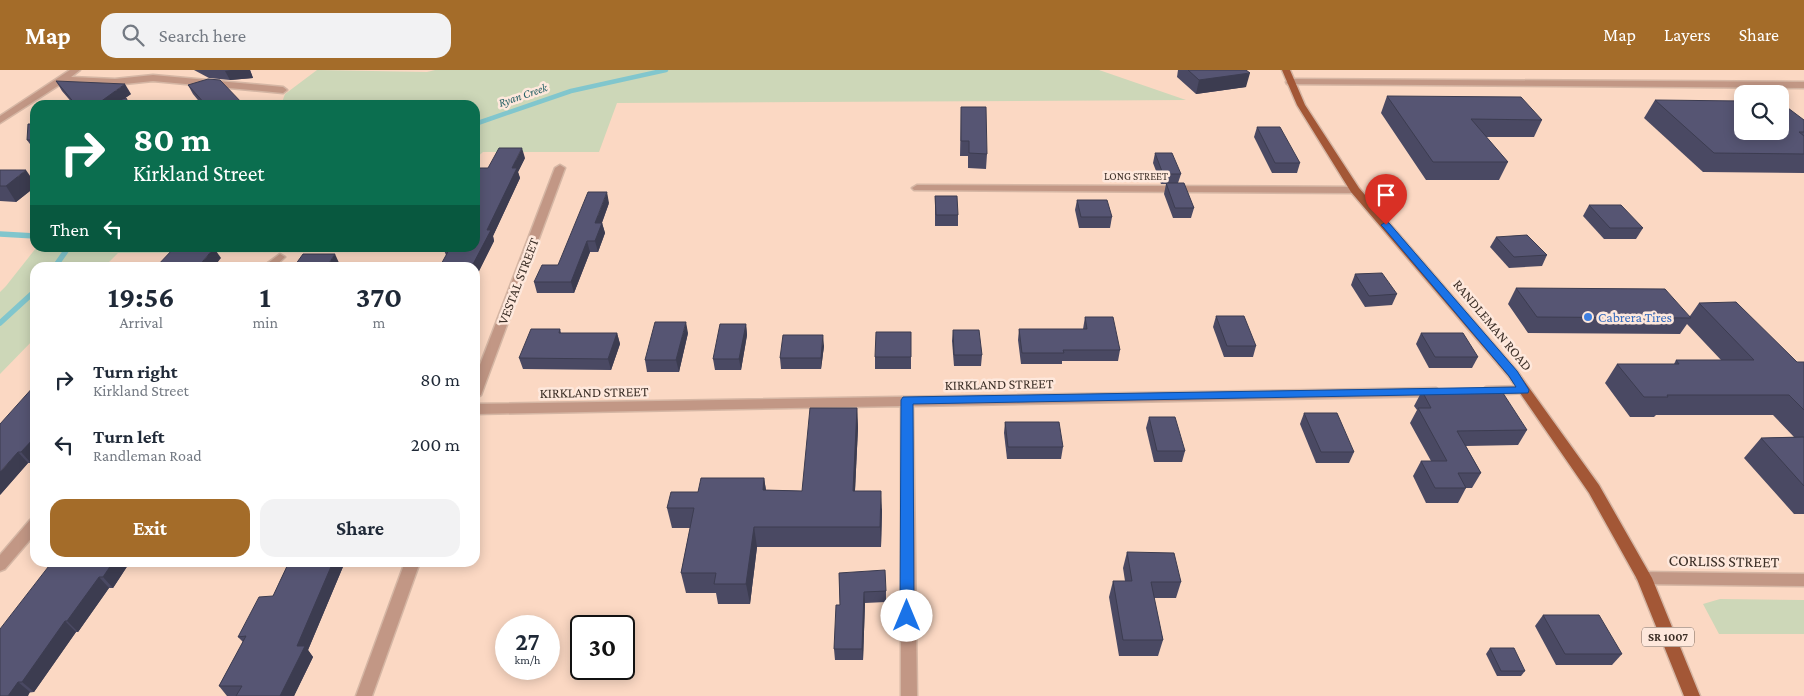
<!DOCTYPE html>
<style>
:root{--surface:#fff;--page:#f2f2f3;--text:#1f2937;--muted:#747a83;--accent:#a46c29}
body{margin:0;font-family:"Crimson Pro",serif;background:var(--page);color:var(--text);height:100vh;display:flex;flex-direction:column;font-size:19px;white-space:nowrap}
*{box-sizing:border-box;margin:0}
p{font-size:16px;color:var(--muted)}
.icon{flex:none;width:28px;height:28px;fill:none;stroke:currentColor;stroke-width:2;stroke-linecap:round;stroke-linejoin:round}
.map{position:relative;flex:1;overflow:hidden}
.sheet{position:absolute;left:30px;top:192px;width:450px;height:305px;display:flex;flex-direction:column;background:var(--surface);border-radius:15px;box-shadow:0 2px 12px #0003}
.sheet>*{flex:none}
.hud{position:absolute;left:30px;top:30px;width:450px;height:152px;border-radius:15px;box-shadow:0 2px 12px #0003;background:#0b6e4f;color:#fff;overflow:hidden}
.fabs{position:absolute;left:1734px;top:15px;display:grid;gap:10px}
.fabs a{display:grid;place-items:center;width:55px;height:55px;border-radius:10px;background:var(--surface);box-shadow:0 2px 12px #0003;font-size:25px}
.speed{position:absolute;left:495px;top:545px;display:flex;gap:10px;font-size:25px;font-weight:700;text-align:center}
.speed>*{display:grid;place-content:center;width:65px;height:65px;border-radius:50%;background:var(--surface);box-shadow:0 2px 12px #0003;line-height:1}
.speed small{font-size:12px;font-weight:400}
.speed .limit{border:2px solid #111;border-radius:8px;background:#fff;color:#111}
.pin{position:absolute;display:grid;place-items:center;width:42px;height:42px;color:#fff;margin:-51px -21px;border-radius:50% 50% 50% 0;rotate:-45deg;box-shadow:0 0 5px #0007}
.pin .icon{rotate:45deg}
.me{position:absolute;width:55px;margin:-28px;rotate:0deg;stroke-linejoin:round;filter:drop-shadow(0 0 4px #0008)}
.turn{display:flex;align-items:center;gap:18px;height:105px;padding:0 20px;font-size:22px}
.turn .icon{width:65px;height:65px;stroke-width:2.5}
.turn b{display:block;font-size:35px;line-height:42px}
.then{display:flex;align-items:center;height:48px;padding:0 20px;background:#0003;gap:10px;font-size:19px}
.eta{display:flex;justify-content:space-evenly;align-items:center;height:85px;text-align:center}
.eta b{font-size:30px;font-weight:700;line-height:35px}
.button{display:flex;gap:10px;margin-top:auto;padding:10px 20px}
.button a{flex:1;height:58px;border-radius:15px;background:var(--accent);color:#fff;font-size:20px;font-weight:700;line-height:58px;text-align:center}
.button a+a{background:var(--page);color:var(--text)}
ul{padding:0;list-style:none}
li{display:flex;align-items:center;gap:15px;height:65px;padding:0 20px}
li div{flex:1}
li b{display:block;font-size:19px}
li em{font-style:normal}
header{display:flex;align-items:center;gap:30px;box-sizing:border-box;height:70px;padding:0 25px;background:var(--accent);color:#fff}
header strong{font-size:24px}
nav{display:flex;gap:28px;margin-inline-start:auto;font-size:18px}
.search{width:350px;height:45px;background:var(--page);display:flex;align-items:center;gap:12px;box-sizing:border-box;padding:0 18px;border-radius:15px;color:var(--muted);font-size:19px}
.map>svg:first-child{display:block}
</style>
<header>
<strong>Map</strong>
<div class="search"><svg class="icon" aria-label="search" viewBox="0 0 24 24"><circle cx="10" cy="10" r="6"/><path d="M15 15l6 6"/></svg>Search here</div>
<nav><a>Map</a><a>Layers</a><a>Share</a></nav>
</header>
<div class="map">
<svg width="1804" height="626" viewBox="0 0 1804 626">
<rect width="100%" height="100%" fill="#fbd8c3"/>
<g fill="#cdd7b8">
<polygon points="317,0 427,2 435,0 1099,0 1186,30 617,33 599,82 483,82 475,89 475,35 281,35 285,24"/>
<polygon points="36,178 421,178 419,182 118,183 104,197 35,198 35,268 0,304 0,222 6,216"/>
<polygon points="1720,529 1804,530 1804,564 1719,564 1703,534"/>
</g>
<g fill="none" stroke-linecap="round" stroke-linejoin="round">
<polyline stroke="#81c6cd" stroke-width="4.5" points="475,54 571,21 666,0"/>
<g stroke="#81c6cd" stroke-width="5.5">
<polyline points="0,164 35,166"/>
<polyline points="54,198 68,178"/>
<polyline points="0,253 35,221"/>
</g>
<defs>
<g id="street">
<polygon points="70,0 80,0 71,7 115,9 153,5 283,17 287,20 283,23 153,11 115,15 64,12 0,53 0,46"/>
<polygon points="1290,9 1804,12 1804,18 1287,14 1286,12"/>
<polygon points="560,95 565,98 481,325 475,329 475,308 555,98"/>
<polygon points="917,115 1355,117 1360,120 1355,123 914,120 912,118"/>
<polygon points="280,184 285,187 273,198 261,198"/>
<polygon points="1524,316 1528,317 1530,320 1528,323 1486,325 1480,321 1486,317"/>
<polygon points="1436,318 1442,322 1436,326 913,336 917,626 901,626 901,336 475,344 475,334"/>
<polygon points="35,448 35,464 5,499 0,501 0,485 30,450"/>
<polygon points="405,492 420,492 372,626 356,626"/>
<polygon points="1644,502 1804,504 1804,516 1644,514 1639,512 1636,508 1639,504"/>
</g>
<polygon id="primary" points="1282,0 1290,0 1305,35 1359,118 1517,301 1599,415 1652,508 1700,626 1684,626 1637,509 1589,423 1509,307 1351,122 1297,35"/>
</defs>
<use href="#street" stroke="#d5b6a4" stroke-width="3"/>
<use href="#primary" stroke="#d5b6a4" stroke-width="3"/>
<use href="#street" fill="#c29785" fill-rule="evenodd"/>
<use href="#primary" fill="#a35736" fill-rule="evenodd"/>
</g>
<g fill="#4a4963">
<polygon points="194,0 250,0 253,8 230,10 209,8"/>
<polygon points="1178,0 1246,0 1246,17 1196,24 1177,7"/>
<polygon points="56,11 131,24 124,29 130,35 74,35 62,21"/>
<polygon points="188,15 244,35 202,35 193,24"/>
<polygon points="1387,26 1542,50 1534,67 1486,67 1508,92 1499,110 1426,110 1381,43"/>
<polygon points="1655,30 1804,50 1804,103 1703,102 1644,48"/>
<polygon points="961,37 987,84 986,99 968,98 968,86 960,86"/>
<polygon points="35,54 35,81 27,70"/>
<polygon points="1257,57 1300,93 1297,103 1272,103 1254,67"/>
<polygon points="1155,83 1181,104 1178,113 1194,138 1191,148 1173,148 1164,124 1166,114 1161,114 1153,93"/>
<polygon points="525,88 518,102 520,108 493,166 494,171 475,209 475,198 446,185 443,178 475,178 488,98"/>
<polygon points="0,100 35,113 35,117 16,132 0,131"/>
<polygon points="935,126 958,145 958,156 935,156"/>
<polygon points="1077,130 1112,147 1110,158 1079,158 1075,140"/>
<polygon points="609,133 602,153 605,163 598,182 590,182 574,223 537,223 534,212 558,195"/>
<polygon points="1589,135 1643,158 1636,169 1604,169 1583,146"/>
<polygon points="1496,167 1547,185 1542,196 1509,198 1490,177"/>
<polygon points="1355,204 1397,224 1392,235 1365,237 1351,215"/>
<polygon points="1516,218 1690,246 1699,233 1797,292 1804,292 1804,444 1794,444 1744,388 1761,368 1794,367 1773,345 1656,345 1654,347 1630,347 1605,313 1617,294 1674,294 1676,290 1721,290 1687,254 1680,264 1528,263 1508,234"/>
<polygon points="1216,246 1256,276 1253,287 1224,287 1213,257"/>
<polygon points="1085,247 1120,280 1118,291 1062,291 1062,294 1021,294 1018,270 1019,259 1083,259"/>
<polygon points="746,254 747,265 741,300 715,300 713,289"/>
<polygon points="560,259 561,263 617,263 620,274 611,300 523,299 519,288"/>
<polygon points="953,260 982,285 981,296 954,296 952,271"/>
<polygon points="911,262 911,299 875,299 875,287"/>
<polygon points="688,263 679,302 647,302 645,290"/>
<polygon points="1421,263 1478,287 1472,298 1429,298 1416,274"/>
<polygon points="824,276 821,299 781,299 780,288"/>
<polygon points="35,315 35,389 31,393 28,393 0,425"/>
<polygon points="1422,321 1527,360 1518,375 1466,376 1481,403 1472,418 1466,418 1458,433 1426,433 1413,406 1421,391 1431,391 1410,353 1417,340 1414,336"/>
<polygon points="857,338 858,358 855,421 882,440 881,477 757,477 750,534 718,534 716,523 686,523 681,503 690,458 672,458 667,438 698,422 764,408 766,420 802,421"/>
<polygon points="1304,343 1354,382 1349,393 1316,393 1300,354"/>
<polygon points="1149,347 1185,381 1182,392 1154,392 1146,358"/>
<polygon points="1005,352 1063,377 1061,389 1007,389 1004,363"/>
<polygon points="1127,482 1181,512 1176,528 1154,528 1163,570 1158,586 1119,586 1109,527 1113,511 1125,511 1123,498"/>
<polygon points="52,492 130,492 113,518 109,518 78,562 76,562 34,622 0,626"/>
<polygon points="289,492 345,492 308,580 313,587 294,626 227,626 219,616 243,572 238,567 273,526"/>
<polygon points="839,503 886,521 886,532 865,533 863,590 835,590 834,579 840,535"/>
<polygon points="1543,545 1622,584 1612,595 1556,595 1535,556"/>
<polygon points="1490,578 1525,601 1521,606 1497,606 1486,584"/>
</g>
<g fill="#3c3c50">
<polygon points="231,0 250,0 253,8 230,10 225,1"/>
<polygon points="1250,3 1246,17 1196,24 1199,10"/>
<polygon points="125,14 131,24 115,35 96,35"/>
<polygon points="522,78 525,88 518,102 520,108 493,166 494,171 475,209 475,198 471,198 487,160 512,98"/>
<polygon points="26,100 35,113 35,117 16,132 6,116"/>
<polygon points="607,122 609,133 598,163 595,153"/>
<polygon points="602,153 605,163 598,182 595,171"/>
<polygon points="587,171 590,182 574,223 571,212"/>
<polygon points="214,178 221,188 213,198 198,198 198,197"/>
<polygon points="335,184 340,195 339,198 326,198"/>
<polygon points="686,252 688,263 679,302 676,290"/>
<polygon points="746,254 747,265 741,300 739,289"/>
<polygon points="617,263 620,274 611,300 608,289"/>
<polygon points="823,265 824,276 821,299 821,288"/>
<polygon points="857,338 858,358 854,440 853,421"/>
<polygon points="35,367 35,389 31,393 21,382"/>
<polygon points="18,382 28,393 0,425 0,402"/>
<polygon points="764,408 767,427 763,420"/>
<polygon points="881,421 882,440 881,477 880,457"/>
<polygon points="754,457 757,477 750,534 746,514"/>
<polygon points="113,492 130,492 113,518 103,507"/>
<polygon points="333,492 345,492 308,580 313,587 294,626 280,626 297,576"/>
<polygon points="99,507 109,518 78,562 67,551"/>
<polygon points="864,522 865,533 863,590 862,579"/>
<polygon points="65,551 76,562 34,622 22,612"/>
<polygon points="18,612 30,622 28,626 8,626"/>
</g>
<g fill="#565573" stroke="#3c3c50">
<polygon points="1188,0 1246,0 1250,3 1199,10"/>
<polygon points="208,9 220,10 244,35 206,35 188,15"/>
<polygon points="56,11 125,14 96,35 76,35"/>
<polygon points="1387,26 1521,27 1542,50 1471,49 1508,92 1433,92"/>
<polygon points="126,28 130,35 103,35"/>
<polygon points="1655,30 1742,31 1742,61 1780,61 1780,32 1804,50 1804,62 1799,62 1804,66 1804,84 1714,83"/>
<polygon points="961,37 986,37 987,84 969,83 969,71 961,71"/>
<polygon points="28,54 35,54 35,70 27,70"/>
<polygon points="1257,57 1280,57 1300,93 1275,93"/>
<polygon points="499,78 522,78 512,98 517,98 487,160 491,160 471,198 439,198 450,178 475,178 475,106 480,98 488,98"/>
<polygon points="1155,83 1172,83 1181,104 1163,104"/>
<polygon points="0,100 26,100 6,116 0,116"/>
<polygon points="1166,113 1184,113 1194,138 1175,138"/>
<polygon points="588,122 607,122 595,153 602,153 595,171 587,171 571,212 534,212 542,195 558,195"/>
<polygon points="935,126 957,126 958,145 936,145"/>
<polygon points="1077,130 1107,130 1112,147 1081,147"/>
<polygon points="1589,135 1621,135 1643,158 1610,158"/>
<polygon points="1527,165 1547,185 1514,187 1496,167"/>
<polygon points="174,178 214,178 198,197 186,197 185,198 155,198"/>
<polygon points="303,184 335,184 326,198 293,198"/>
<polygon points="1382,203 1397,224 1369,226 1355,204"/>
<polygon points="1516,218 1665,219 1691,248 1537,247"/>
<polygon points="1736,232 1797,292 1804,292 1804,340 1789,325 1667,325 1668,327 1644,327 1617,294 1679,294 1676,290 1754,290 1699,233"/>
<polygon points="1216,246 1244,246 1256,276 1227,276"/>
<polygon points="1085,247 1113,247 1120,280 1063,280 1064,283 1022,283 1019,259 1087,259"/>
<polygon points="655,252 686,252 676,290 645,290"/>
<polygon points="720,254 746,254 739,289 713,289"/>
<polygon points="531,259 560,259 559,263 617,263 608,289 519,288"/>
<polygon points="953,260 979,260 982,285 954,285"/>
<polygon points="876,262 911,262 911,287 875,287"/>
<polygon points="1421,263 1463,263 1478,287 1435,287"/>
<polygon points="783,265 823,265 821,288 780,288"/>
<polygon points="35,315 35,367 21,382 18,382 0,402 0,354"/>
<polygon points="1501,320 1527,360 1457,361 1481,403 1458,403 1466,418 1435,418 1421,391 1447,391 1418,338 1431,338 1422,321"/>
<polygon points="810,338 857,338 853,421 881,421 880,457 754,457 746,514 714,514 716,503 681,503 694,438 667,438 671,422 698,422 701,408 764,408 763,420 802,421"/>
<polygon points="1304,343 1337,343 1354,382 1321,382"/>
<polygon points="1149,347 1175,347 1185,381 1157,381"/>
<polygon points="1005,352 1059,352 1063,377 1008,377"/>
<polygon points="1804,367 1804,416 1761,368"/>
<polygon points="1127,482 1174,483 1181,512 1151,512 1163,570 1123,570 1113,511 1132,511"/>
<polygon points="52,492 113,492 103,507 99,507 67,551 65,551 22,612 18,612 8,626 0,626 0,559"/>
<polygon points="289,492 333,492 297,576 305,576 280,626 236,626 242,616 219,616 246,566 238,567 259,527 273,526"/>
<polygon points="885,500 886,521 864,522 862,579 834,579 836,535 840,535 839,503"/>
<polygon points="1543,545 1599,545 1622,584 1565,584"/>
<polygon points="1490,578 1514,578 1525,601 1501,601"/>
</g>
<polygon fill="#1a73e8" stroke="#114b97" points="1386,152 1389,153 1517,301 1529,320 1528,323 913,334 914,546 912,550 907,552 902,550 900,546 901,330 903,327 1516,317 1509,306 1383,157 1381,155"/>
<circle fill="#3f7fe0" stroke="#fee8dc" stroke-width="2" cx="1588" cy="247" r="5"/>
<g text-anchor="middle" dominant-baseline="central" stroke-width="5" stroke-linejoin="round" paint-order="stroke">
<g font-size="11" fill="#3c2f27" stroke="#fee8dc">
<text x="1136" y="106">LONG STREET</text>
</g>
<g font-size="12" font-style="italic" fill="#286167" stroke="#fee8dc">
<text transform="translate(523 25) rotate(-19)">Ryan Creek</text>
</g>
<rect fill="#fee8dc" stroke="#76665d" stroke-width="1" x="1642" y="557.5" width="52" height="19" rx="4"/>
<g font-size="12" font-weight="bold" fill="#3c2f27">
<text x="1668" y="567">SR 1007</text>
</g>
<g font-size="14" fill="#3c2f27" stroke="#fee8dc">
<text transform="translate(518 211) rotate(-69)">VESTAL STREET</text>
<text transform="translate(1493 255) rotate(50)">RANDLEMAN ROAD</text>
<text transform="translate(999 314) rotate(-1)">KIRKLAND STREET</text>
<text transform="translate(594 322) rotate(-1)">KIRKLAND STREET</text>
</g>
<g font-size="14" fill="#366cbe" stroke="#fee8dc" text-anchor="start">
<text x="1598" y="247">Cabrera Tires</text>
</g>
<g font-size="16" fill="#3c2f27" stroke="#fee8dc">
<text transform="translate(1724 491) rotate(1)">CORLISS STREET</text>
</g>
</g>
</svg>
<div class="fabs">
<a><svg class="icon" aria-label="search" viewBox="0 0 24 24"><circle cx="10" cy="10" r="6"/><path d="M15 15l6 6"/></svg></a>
</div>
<div class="speed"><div>27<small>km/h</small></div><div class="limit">30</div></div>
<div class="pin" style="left:1386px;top:155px;background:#d93025"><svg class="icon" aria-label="arrive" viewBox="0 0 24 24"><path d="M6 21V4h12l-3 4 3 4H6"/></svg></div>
<svg class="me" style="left:907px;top:546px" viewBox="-20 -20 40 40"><circle r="19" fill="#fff"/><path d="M0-13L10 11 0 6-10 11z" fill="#1a73e8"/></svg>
<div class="hud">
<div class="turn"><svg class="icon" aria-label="right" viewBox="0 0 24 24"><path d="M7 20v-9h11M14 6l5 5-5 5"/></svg><div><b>80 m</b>Kirkland Street</div></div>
<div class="then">Then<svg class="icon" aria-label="left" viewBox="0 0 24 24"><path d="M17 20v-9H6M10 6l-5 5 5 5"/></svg></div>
</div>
<section class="sheet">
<div class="eta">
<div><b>19:56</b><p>Arrival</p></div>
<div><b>1</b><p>min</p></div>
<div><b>370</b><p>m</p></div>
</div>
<ul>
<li><svg class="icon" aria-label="right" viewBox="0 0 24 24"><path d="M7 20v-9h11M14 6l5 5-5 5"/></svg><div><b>Turn right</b><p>Kirkland Street</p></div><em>80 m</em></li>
<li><svg class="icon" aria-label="left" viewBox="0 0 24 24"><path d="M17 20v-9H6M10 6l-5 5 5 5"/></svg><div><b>Turn left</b><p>Randleman Road</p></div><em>200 m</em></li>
</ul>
<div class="button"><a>Exit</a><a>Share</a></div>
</section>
</div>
